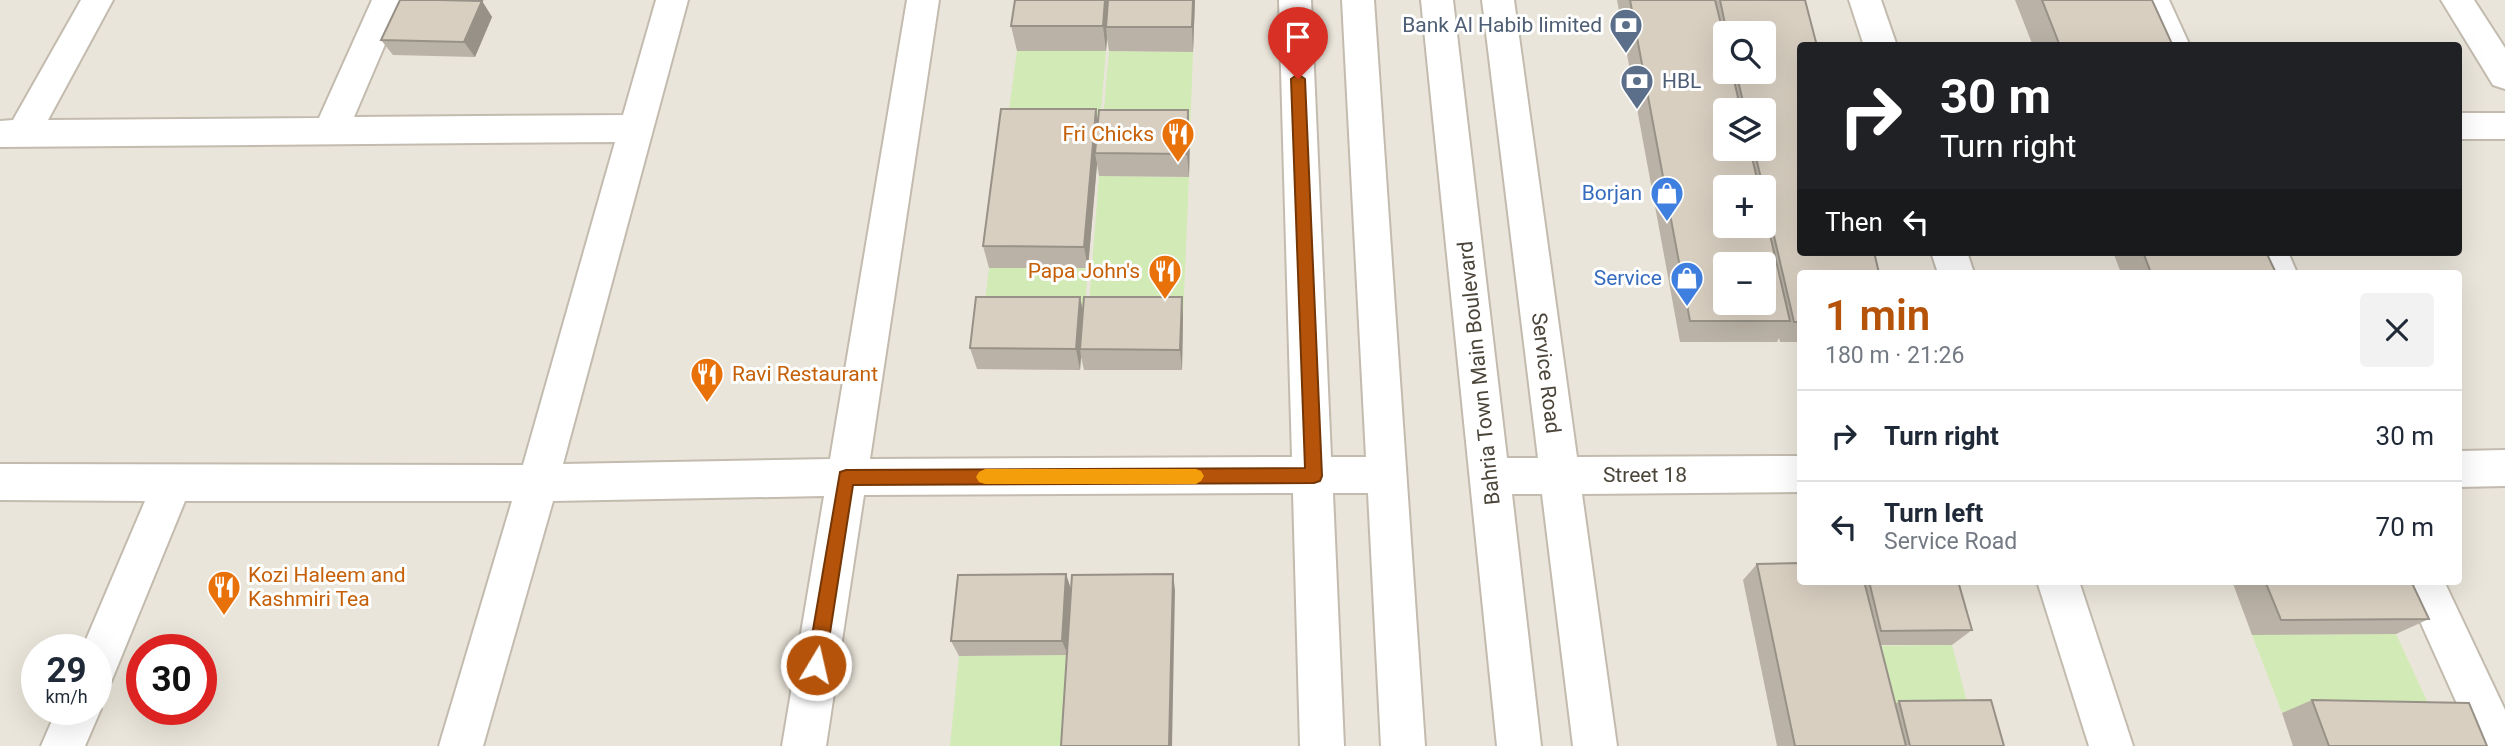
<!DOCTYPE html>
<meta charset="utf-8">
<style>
:root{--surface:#fff;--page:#f2f2f3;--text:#1f2937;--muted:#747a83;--line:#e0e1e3;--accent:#b45309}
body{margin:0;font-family:Roboto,sans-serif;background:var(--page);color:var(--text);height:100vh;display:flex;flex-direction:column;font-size:26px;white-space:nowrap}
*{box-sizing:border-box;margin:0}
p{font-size:23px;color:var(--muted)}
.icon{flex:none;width:38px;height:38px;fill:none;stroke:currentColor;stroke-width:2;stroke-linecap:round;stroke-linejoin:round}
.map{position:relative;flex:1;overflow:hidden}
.sheet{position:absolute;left:1797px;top:270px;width:665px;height:315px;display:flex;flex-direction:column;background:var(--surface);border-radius:7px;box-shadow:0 7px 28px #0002}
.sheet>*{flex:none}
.top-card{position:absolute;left:1797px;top:42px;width:665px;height:214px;border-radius:7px;box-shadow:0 7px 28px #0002;background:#202124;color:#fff;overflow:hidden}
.controls{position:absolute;left:1713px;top:21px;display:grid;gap:14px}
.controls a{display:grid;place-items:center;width:63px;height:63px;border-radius:7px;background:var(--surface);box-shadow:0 7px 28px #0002;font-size:35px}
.speed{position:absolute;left:21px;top:634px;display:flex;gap:14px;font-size:35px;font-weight:700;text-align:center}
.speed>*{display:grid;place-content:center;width:91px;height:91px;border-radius:50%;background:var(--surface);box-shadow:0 7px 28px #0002;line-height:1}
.speed small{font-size:18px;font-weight:400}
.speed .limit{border:10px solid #d22;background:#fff;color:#111}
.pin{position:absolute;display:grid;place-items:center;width:60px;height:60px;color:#fff;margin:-72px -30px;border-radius:50% 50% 50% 0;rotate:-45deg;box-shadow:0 0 7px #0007}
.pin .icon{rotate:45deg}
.me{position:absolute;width:77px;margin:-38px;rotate:9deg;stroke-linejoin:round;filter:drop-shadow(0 0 5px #0008)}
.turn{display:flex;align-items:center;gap:24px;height:147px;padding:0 28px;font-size:32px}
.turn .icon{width:91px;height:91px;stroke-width:2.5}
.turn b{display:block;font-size:49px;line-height:60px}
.then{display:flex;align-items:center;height:66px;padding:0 28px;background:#0003;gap:14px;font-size:26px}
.round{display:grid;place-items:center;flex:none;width:74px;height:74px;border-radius:7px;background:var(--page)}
.headline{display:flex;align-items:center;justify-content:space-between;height:119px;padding:0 28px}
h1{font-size:42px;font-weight:600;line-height:52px;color:var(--accent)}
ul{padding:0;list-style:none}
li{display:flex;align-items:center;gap:21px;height:91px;padding:0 28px;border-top:2px solid var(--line)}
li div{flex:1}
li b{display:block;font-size:26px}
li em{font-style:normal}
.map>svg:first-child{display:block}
</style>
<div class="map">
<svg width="2505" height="746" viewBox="0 0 2505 746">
<rect width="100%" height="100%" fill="#f6f3ec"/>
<path fill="#eae5da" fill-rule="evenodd" d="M0,0H2505V746H0ZM1726,33H1764V72H1726ZM1801,46H2459V252H1801ZM1726,110H1764V149H1726ZM1726,187H1764V226H1726ZM1726,264H1764V303H1726ZM1801,273H2459V581H1801ZM37,649H96V709H37ZM142,649H201V709H142Z"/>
<g fill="#d2eab5">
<polygon points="1017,51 1106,51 1099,133 1006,132"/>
<polygon points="1109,51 1193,52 1190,133 1102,133"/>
<polygon points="1099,176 1189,177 1183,318 1088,318"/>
<polygon points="989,268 1088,268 1084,318 983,318"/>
<polygon points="2396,634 2434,716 2282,713 2252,635"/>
<polygon points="1952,645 1970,713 1881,714 1864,646"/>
<polygon points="1068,655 1062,746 950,746 959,656"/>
</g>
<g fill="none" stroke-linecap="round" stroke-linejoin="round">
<defs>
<g id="minor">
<polygon points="81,0 113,0 48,120 319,118 372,0 404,0 354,117 623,115 656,0 688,0 563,464 830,459 907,0 939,0 870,459 1292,457 1279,0 1311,0 1331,457 1366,457 1342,0 1374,0 1425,746 1381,746 1368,493 1333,493 1344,746 1300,746 1293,493 864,495 826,746 782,746 824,496 553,501 483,746 439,746 512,501 185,501 111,682 96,688 96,649 82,649 145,501 0,500 0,464 523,465 615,142 0,147 0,121 13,120"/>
<polygon points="1421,0 1453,0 1507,458 1538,458 1482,0 1514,0 1577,457 1801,456 1801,492 1582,494 1617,746 1573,746 1542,494 1512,494 1541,746 1497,746"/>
<polygon points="1849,0 1881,0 1897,46 1864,46"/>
<polygon points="2137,0 2169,0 2190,46 2157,46"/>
<polygon points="2441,0 2474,0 2505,48 2505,89 2493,85"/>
<rect x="2459" y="113" width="46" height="26"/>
<polygon points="1931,252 1967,252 1974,273 1938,273"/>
<polygon points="2252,252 2288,252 2297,273 2261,273"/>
<polygon points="2505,450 2505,486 2459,487 2459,451"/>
<polygon points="2037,581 2079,581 2133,746 2089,746"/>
<polygon points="2402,581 2444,581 2505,710 2505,746 2476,746"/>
<polygon points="96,698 101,709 85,746 41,746 57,709 96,709"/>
</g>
</defs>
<use href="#minor" stroke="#c2bbae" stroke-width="4"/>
<use href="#minor" fill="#fff" fill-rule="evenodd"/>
</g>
<g fill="#bab2a6" fill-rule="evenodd">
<polygon points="1015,0 1195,0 1193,52 1109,51 1107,38 1106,51 1017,51 1011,26"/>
<path d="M1617,0H1805L1801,342H1780L1779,338L1777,342H1680ZM1726,33H1764V72H1726ZM1726,110H1764V149H1726ZM1726,187H1764V226Z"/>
<polygon points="2015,0 2152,0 2173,46 2033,46"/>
<polygon points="482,1 492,17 475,57 393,55 381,40"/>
<polygon points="1098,122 1190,133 1189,177 1099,176 1097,164 1088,268 989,268 983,246"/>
<polygon points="2113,252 2266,252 2276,273 2121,273"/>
<polygon points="1080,297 1083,310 1182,297 1183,318 1182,370 1084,370 1081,357 1080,370 977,369 970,348"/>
<polygon points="1757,564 1801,581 1958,581 1972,630 1952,645 1881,645 1895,704 1899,701 2004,746 1777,746 1743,580"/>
<polygon points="1066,574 1071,589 1175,590 1067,655 959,656 951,641"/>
<polygon points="2232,581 2411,581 2429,619 2396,634 2252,635"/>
<polygon points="2312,700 2487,746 2293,746 2282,713"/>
</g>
<g fill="#979187">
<polygon points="1105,0 1110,0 1106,27 1107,38 1106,51 1103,26"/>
<polygon points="1193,0 1195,0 1193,52 1192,27"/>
<polygon points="482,1 492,17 475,57 464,42"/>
<polygon points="1096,109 1099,133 1095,153 1097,164 1088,268 1084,247"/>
<polygon points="1188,110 1190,133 1189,177 1187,154"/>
<polygon points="1080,297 1084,318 1080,349 1081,357 1080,370 1076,349"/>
<polygon points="1182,297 1183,318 1182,370 1180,350"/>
<polygon points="1066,574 1071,590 1068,655 1062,641"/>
<polygon points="1173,574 1175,590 1172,746 1169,746"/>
</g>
<g fill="#d8cfc1" stroke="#979187" stroke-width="2" fill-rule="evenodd">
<polygon points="400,0 438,0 482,1 464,42 381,40"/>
<polygon points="1015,0 1105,0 1103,26 1011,26"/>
<polygon points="1108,0 1193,0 1192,27 1106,27"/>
<path d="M1630,0H1715L1726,44V72H1732L1741,110H1726V149H1750L1759,187H1726V226H1764V209L1790,321H1690ZM1726,264H1764V303H1726Z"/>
<polygon points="1720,0 1805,0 1817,46 1801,46 1801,252 1874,252 1879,273 1801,273 1801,322 1794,322 1764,193 1764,187 1763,187 1754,149 1764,149 1764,110 1745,110 1736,72 1764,72 1764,33 1727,33"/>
<polygon points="2042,0 2152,0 2173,46 2060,46"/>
<polygon points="1001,109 1096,109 1084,247 983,246"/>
<polygon points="1099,110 1188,110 1187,154 1095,153"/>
<polygon points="2143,252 2266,252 2276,273 2151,273"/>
<polygon points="976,297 1080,297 1076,349 970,348"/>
<polygon points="1084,297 1182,297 1180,350 1080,349"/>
<polygon points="1801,563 1801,581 1864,581 1906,746 1795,746 1757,564"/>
<polygon points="1066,574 1062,641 951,641 958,575"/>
<polygon points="1173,574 1169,746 1061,746 1072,575"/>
<polygon points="1869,581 1958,581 1972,630 1881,631"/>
<polygon points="2265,581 2411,581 2429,619 2281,620"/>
<polygon points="1991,700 2004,746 1910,746 1899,701"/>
<polygon points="2312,700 2469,703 2487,746 2329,746"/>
</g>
<polygon fill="#b45309" stroke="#753606" stroke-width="2" points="1298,74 1305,79 1322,476 1320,481 1314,483 853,485 825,665 823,672 816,674 810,672 807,665 840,472 846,470 1305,468 1291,79"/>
<polygon fill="#f59e0b" points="985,469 1196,469 1201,471 1204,476 1201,481 1196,484 985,484 979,482 976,477 979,472"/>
<defs>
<symbol id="bank-pin" viewBox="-11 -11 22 30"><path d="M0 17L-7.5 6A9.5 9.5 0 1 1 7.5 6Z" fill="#5c6f8a" stroke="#fff"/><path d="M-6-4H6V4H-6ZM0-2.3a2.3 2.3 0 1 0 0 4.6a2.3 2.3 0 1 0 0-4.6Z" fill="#fff"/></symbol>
<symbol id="restaurant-pin" viewBox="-11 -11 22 30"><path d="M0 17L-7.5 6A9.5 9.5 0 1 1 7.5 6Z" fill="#e8710a" stroke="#fff"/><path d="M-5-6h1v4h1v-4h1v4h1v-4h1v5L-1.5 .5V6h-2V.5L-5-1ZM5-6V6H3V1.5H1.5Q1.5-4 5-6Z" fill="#fff"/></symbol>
<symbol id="shop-pin" viewBox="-11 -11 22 30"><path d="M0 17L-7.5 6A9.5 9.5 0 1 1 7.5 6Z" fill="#3f7fe0" stroke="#fff"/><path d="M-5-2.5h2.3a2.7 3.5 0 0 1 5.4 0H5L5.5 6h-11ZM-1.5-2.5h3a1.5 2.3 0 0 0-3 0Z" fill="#fff"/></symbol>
</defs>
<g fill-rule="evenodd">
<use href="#bank-pin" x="1607" y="6" width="38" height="52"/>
<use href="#bank-pin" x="1618" y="62" width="38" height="52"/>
<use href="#restaurant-pin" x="1159" y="115" width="38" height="52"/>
<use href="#shop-pin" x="1648" y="174" width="38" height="52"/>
<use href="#restaurant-pin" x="1146" y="252" width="38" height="52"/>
<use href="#shop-pin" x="1668" y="259" width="38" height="52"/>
<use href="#restaurant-pin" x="688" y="355" width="38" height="52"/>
<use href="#restaurant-pin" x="205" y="568" width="38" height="52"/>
</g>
<g text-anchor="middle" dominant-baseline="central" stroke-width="6" stroke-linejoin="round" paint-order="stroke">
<g font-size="21" fill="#4e5e75" stroke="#fff" text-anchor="end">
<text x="1602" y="25">Bank Al Habib limited</text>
<text x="1662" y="81" text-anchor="start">HBL</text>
</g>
<g font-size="21" fill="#c56008" stroke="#fff" text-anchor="end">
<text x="1154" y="134">Fri Chicks</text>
<text x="1140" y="271">Papa John's</text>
<text x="732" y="374" text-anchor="start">Ravi Restaurant</text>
<text x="248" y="575" text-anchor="start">Kozi Haleem and<tspan x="248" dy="24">Kashmiri Tea</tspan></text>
</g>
<g font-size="21" fill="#366cbe" stroke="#fff" text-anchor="end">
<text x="1642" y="193">Borjan</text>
<text x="1662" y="278">Service</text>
</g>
<g font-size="21" fill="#4b4439" stroke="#fff">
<text transform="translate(1479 373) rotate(-96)">Bahria Town Main Boulevard</text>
<text transform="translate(1546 373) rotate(83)">Service Road</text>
<text x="1645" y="475">Street 18</text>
</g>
</g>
</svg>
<div class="controls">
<a><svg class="icon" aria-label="search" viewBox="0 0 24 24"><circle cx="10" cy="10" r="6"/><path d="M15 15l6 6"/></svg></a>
<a><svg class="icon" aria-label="layers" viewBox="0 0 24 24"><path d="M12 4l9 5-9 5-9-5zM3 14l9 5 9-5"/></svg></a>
<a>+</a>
<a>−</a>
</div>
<div class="speed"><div>29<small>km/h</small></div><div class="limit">30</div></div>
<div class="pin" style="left:1298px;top:79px;background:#d93025"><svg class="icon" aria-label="arrive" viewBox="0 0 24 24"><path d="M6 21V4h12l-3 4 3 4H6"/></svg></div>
<svg class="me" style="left:816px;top:665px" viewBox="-20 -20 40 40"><circle r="17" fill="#b45309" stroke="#fff" stroke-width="3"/><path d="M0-11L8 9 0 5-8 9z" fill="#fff"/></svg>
<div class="top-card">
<div class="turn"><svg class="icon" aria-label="right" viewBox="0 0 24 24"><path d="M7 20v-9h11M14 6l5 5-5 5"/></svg><div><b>30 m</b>Turn right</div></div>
<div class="then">Then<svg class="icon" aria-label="left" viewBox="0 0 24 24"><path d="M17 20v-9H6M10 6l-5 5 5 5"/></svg></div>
</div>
<section class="sheet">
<div class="headline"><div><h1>1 min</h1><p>180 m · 21:26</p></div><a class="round"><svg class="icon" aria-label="close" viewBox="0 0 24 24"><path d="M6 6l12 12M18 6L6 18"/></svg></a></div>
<ul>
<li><svg class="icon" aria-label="right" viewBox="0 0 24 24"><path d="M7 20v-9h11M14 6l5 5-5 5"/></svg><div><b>Turn right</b></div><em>30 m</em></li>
<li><svg class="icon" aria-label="left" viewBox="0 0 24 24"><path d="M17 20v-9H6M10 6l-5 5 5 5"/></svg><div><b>Turn left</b><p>Service Road</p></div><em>70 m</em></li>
</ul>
</section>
</div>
